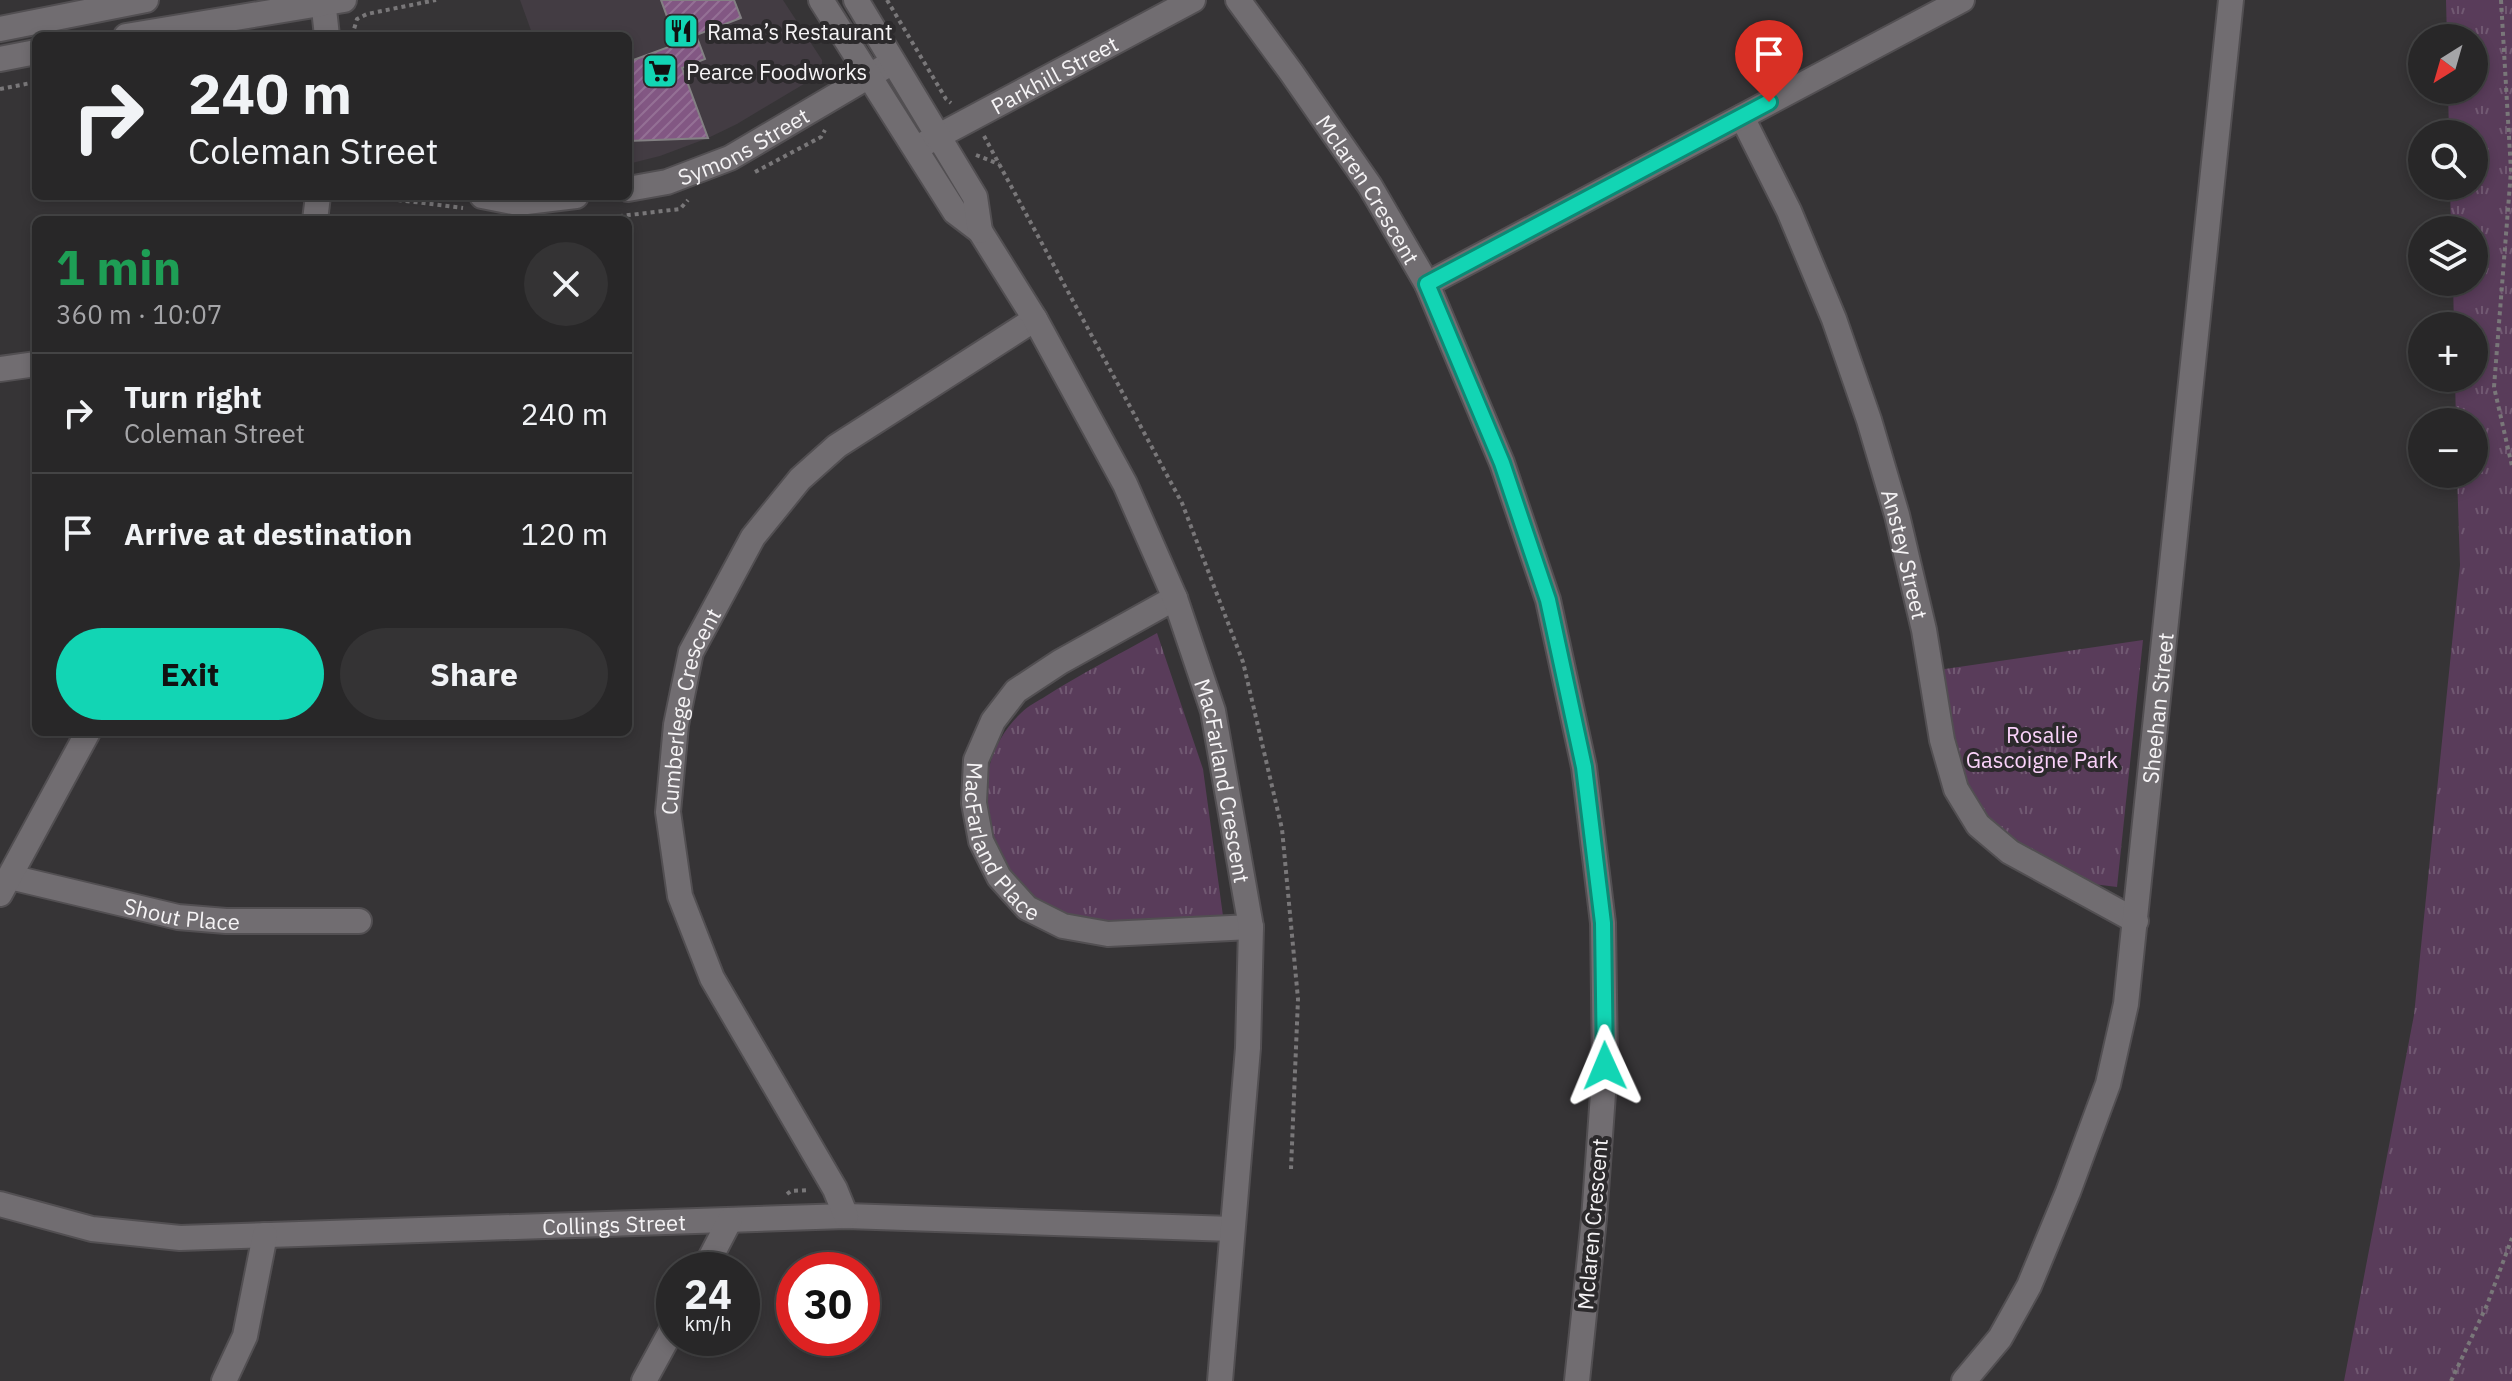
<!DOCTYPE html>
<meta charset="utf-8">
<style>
:root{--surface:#282728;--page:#343334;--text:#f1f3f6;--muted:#a5a5a8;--line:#444445;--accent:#12d5b4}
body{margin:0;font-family:"IBM Plex Sans",sans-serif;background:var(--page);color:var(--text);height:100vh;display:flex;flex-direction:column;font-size:30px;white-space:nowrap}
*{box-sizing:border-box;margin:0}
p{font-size:26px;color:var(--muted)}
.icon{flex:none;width:44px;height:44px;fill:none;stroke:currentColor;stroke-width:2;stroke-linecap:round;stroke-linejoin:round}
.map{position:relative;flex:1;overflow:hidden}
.sheet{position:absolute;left:32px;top:216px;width:600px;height:520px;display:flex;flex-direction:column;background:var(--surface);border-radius:12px;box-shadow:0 4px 12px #0003,0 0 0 2px var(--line)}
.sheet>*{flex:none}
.top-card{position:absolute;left:32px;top:32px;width:600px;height:168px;border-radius:12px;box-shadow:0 4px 12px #0003,0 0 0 2px var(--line);background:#282728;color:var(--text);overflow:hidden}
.needle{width:52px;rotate:217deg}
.tools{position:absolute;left:2408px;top:24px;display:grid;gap:16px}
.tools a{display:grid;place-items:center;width:80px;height:80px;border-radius:50%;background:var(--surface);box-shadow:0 4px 12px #0003,0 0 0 2px var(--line);font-size:40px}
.speed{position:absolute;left:656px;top:1252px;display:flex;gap:16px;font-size:40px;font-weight:700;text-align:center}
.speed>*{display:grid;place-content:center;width:104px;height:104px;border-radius:50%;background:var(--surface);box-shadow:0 4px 12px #0003,0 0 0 2px var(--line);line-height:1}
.speed small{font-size:20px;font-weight:400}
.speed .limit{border:12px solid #d22;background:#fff;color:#111}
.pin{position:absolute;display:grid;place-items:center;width:68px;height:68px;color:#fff;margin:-82px -34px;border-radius:50% 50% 50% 0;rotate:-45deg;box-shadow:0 0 8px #0007}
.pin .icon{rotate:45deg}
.me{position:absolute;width:88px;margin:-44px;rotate:359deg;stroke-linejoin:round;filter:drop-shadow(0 0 6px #0008)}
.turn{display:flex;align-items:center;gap:28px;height:168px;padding:0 24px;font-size:36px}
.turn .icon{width:104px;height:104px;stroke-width:2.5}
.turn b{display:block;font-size:56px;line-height:68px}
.round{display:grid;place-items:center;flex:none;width:84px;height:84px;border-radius:42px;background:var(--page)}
.overview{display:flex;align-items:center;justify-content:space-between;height:136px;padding:0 24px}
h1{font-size:48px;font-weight:700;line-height:60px;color:#1e9e55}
.button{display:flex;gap:16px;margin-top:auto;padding:16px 24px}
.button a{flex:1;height:92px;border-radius:48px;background:var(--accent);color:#111;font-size:32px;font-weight:700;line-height:92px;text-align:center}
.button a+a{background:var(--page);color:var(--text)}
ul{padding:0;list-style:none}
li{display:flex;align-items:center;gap:24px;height:120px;padding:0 24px;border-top:2px solid var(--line)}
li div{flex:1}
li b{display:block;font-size:30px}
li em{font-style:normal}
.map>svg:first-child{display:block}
</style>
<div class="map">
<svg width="2512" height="1381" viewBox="0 0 2512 1381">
<defs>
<pattern id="park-tufts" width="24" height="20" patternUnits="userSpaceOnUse" patternTransform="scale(2)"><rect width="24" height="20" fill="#593c5a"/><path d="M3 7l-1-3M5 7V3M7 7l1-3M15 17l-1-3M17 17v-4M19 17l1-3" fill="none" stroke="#715972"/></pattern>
<pattern id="building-hatch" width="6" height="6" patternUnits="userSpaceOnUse" patternTransform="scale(2)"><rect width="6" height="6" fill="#825783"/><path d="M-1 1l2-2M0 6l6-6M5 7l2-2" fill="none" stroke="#947095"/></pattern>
</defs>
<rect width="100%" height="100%" fill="#363436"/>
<polygon fill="#433c43" points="520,0 783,0 822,60 822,67 819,75 814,78 737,124 708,138 660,156 628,164 628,36 533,36"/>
<g fill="url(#park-tufts)">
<polygon points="2446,0 2512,0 2512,1381 2344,1381 2414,1015 2460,565 2457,474 2474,474 2474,422 2456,422 2455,378 2474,378 2474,326 2454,326 2453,282 2474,282 2474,230 2451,230 2450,186 2474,186 2474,134 2449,134 2448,90 2474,90 2474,38 2447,38"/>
<path d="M1157,633L1203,769L1223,916C1178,918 1102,929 1060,914C980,885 959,771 1021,713C1028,706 1038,701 1046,696C1082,673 1120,654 1157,633Z"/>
<polygon points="2143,640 2117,887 2085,883 1986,822 1961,787 1938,670"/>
</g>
<polygon fill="url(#building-hatch)" stroke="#838083" stroke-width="2" points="661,0 734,0 741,18 696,35 705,59 682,68 708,138 628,141 628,62 677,44"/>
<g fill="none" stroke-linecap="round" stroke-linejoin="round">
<defs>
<g id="minor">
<polyline points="323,0 327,36"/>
<path id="s1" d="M1238,0L1291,72L1370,186L1427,284L1502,463L1548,600L1584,767L1603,923L1605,1066L1594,1219L1577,1381"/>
<path id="s2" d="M1742,117L1789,211L1834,319L1869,420L1897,515L1924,630L1942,740L1956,789L1978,825L2010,852L2136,921"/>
<path id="s3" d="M920,146L1193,0"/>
<path id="s4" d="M628,189L667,182L730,158L893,62"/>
<polyline points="482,196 518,203 576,196"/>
<polyline points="315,220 318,196"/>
<polyline points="1427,284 1962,0"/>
<polyline points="0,369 36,364"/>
<path id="s5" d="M1175,598L1060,662L1016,691L993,721L976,760L974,803L981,841L999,877L1027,908L1063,926L1108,934L1251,927"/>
<path id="s6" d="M10,877L178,917L226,921H359"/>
<polyline points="0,894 88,732"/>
<path id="s7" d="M0,1204L92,1229L180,1238L846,1216L1232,1229"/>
<path id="s8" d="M846,1216L835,1189L712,978L680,896L668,812L676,725L691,652L753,537L800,479L837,446L1035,319"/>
<polyline points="704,1270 730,1220"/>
<polyline points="224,1381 245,1336 265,1235"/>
<polyline points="644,1381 674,1326"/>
<path id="s9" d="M1964,1381L2000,1338L2029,1286L2068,1192L2108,1084L2126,1004L2231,0"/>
</g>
<g id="tertiary">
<path id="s10" d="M821,0L955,212L980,231L1035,319L1125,484L1175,598L1213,711L1251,927L1248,1048L1220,1381"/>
<polyline points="856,0 975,197 980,231"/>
<polyline points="0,29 146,0"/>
<polyline points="126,36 344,0"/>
<polyline points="0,59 36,52"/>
</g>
</defs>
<use href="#minor" stroke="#524f52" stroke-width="28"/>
<use href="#tertiary" stroke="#524f52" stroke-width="28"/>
<g stroke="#797779" stroke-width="4" stroke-dasharray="4 4" stroke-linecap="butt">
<polyline points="887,0 946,99 951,103"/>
<polyline points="2501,0 2511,171 2494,387 2512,466"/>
<polyline points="352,36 357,19 367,14 436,0"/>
<polyline points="0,89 36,82"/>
<polyline points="984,136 1182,503 1243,662 1282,829 1298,999 1291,1169"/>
<polyline points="976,155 999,164"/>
<polyline points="755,172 821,137 825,130"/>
<polyline points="366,196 463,208"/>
<polyline points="587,220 680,209 688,200"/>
<polyline points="787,1194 791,1191 809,1190"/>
<polyline points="2451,1381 2487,1305 2512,1238"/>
</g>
<use href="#minor" stroke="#716d71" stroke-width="24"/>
<use href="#tertiary" stroke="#716d71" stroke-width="24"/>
</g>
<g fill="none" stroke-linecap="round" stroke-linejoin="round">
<defs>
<polyline id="route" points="1605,1066 1603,923 1584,767 1548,600 1502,463 1427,284 1769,102"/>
</defs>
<use href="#route" stroke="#0c8a75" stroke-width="20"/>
<use href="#route" stroke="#12d5b4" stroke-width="14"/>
</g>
<defs>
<symbol id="restaurant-square" viewBox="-11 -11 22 22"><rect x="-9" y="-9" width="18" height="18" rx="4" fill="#12d5b4" stroke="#2c2a2c"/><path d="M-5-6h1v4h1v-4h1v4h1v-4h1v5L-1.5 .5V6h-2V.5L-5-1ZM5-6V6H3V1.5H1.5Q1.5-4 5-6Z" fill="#111"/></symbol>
<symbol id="supermarket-square" viewBox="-11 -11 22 22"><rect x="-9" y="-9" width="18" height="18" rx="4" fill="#12d5b4" stroke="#2c2a2c"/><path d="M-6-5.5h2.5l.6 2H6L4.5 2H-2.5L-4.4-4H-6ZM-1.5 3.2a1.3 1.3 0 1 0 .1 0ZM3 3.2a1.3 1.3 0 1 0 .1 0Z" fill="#111"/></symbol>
</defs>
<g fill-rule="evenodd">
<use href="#restaurant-square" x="661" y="11" width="40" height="40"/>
<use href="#supermarket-square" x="640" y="51" width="40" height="40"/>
</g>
<g text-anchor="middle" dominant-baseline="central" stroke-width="8" stroke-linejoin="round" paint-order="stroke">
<g font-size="22" fill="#f6f4f6" stroke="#2c2a2c" text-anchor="start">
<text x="707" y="31">Rama’s Restaurant</text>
<text x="686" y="71">Pearce Foodworks</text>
</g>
<g font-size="22" fill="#f6f4f6" stroke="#2c2a2c">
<text stroke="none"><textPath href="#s3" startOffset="152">Parkhill Street</textPath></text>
<text stroke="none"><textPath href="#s4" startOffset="124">Symons Street</textPath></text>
<text stroke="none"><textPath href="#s1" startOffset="230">Mclaren Crescent</textPath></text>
<text stroke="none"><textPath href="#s2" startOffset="468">Anstey Street</textPath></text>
<text stroke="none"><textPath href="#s9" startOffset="712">Sheehan Street</textPath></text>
<text stroke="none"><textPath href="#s8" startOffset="550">Cumberlege Crescent</textPath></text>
<text stroke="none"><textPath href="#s10" startOffset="888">MacFarland Crescent</textPath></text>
<text stroke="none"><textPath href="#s5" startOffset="354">MacFarland Place</textPath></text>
<text stroke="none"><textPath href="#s6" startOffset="176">Shout Place</textPath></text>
<text stroke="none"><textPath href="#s7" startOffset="618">Collings Street</textPath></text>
<text transform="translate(1592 1224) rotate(-85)">Mclaren Crescent</text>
</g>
<g font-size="22" fill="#fad2fa" stroke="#2c2a2c">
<text x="2042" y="734">Rosalie<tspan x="2042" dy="25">Gascoigne Park</tspan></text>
</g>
</g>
</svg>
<div class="tools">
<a><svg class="needle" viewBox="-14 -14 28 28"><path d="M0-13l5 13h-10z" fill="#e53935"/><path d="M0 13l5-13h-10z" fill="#a5a5a8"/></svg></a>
<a><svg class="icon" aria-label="search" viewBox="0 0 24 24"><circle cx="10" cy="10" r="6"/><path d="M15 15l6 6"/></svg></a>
<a><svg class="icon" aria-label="layers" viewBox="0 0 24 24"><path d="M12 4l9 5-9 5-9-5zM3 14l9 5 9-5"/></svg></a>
<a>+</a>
<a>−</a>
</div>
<div class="speed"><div>24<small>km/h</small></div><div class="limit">30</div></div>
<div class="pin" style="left:1769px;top:102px;background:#d93025"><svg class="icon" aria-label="arrive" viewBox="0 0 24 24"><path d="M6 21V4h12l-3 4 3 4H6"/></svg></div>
<svg class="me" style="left:1605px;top:1066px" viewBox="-20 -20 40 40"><path d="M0-17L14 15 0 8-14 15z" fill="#12d5b4" stroke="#fff" stroke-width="4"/></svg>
<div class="top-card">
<div class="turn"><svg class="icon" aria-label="right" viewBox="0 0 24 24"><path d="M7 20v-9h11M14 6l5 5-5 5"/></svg><div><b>240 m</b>Coleman Street</div></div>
</div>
<section class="sheet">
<div class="overview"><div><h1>1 min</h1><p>360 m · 10:07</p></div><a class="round"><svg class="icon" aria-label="close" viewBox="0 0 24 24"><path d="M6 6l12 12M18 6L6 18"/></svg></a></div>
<ul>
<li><svg class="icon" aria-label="right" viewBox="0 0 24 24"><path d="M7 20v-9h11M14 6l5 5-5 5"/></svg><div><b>Turn right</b><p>Coleman Street</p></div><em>240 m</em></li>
<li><svg class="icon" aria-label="arrive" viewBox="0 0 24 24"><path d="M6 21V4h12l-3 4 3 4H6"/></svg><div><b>Arrive at destination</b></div><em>120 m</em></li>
</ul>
<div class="button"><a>Exit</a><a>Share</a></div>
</section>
</div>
